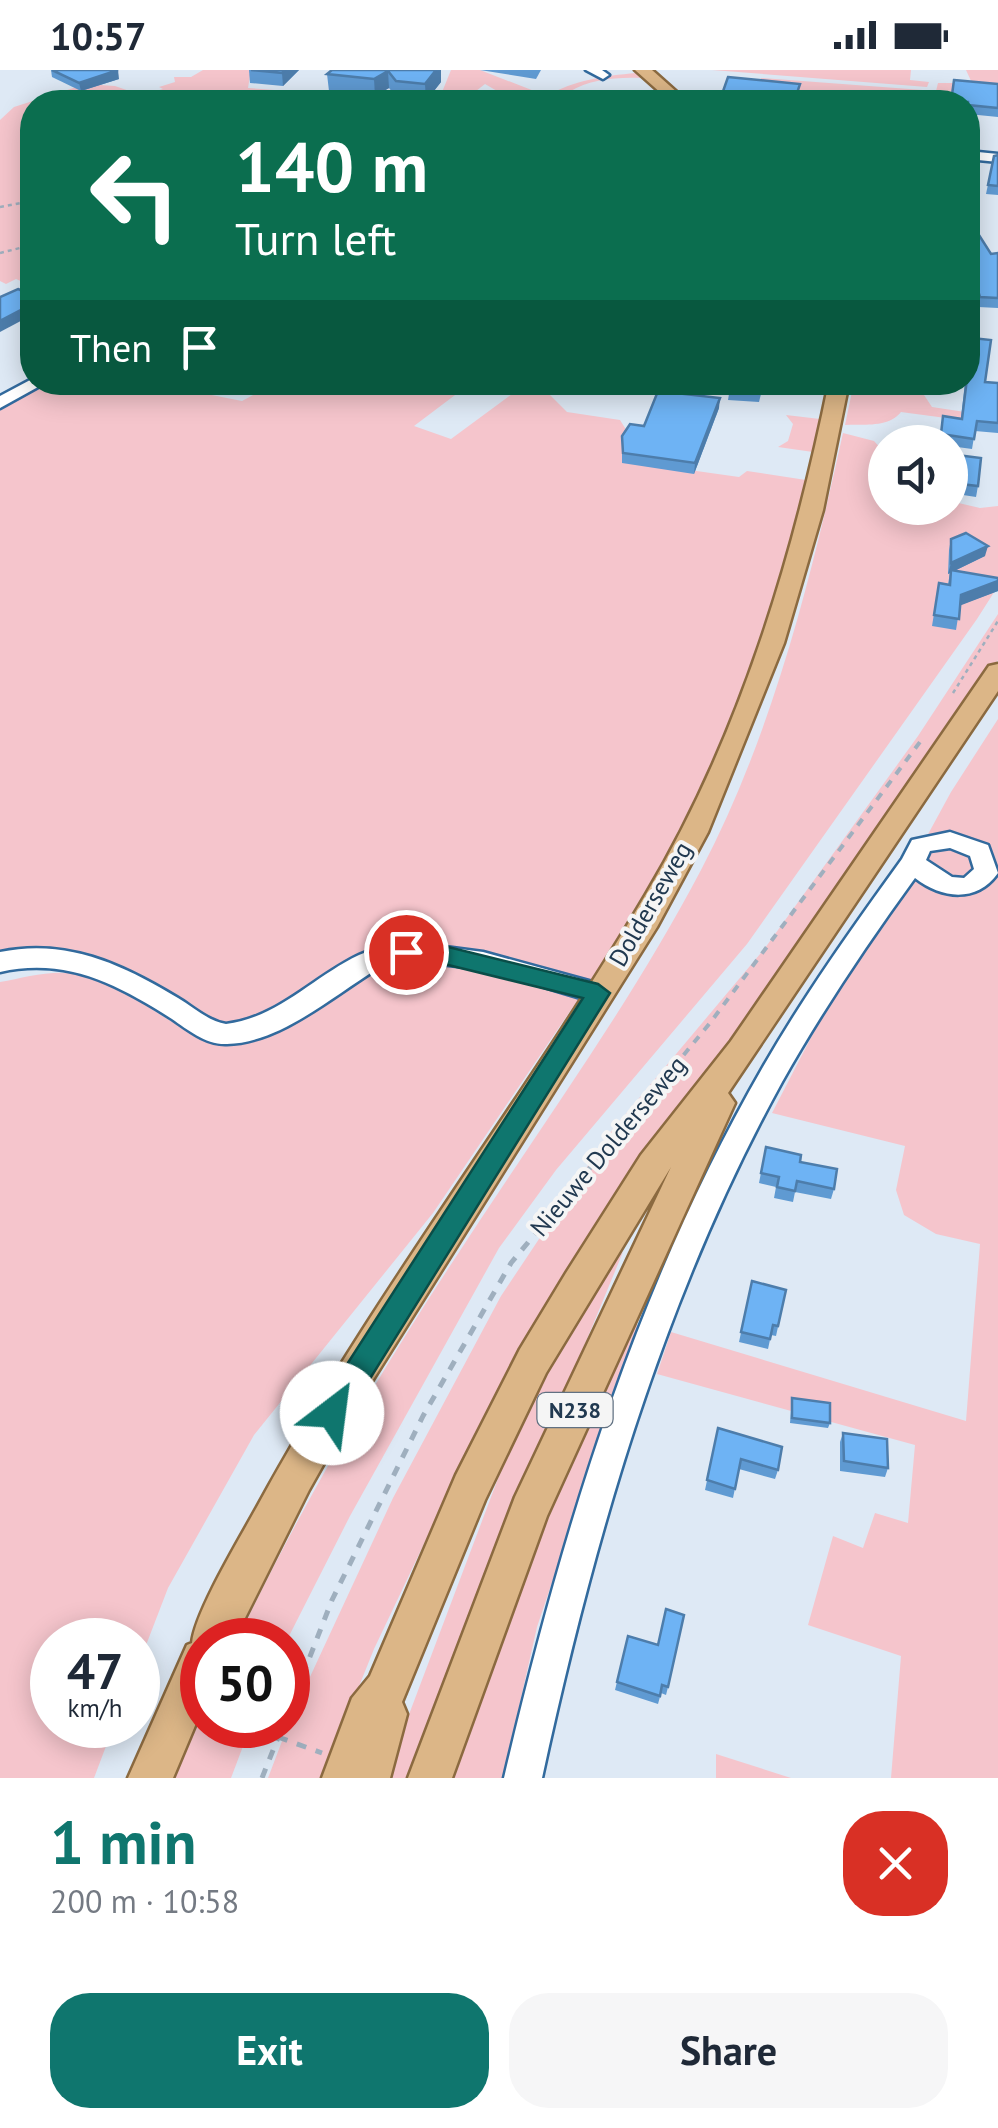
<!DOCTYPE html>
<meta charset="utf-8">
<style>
:root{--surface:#fff;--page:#f6f6f7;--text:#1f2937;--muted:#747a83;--accent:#0f766e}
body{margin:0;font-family:"PT Sans",sans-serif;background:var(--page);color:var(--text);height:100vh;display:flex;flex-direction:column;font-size:38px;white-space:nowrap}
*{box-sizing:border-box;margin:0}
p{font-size:32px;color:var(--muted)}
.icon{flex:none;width:55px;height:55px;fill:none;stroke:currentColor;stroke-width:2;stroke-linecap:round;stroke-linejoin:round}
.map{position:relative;height:1708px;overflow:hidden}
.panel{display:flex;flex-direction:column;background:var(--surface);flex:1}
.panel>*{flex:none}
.guide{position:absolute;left:20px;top:20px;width:960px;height:305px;border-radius:40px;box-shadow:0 5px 25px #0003;background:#0b6e4f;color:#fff;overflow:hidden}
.controls{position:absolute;left:868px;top:355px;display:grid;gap:20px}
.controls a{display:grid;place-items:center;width:100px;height:100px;border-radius:50%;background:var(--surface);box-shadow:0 5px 25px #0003;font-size:50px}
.speed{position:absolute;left:30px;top:1548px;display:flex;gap:20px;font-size:50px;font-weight:700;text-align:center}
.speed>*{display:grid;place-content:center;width:130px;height:130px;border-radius:50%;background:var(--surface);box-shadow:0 5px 25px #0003;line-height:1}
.speed small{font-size:25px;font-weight:400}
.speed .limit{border:15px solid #d22;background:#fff;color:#111}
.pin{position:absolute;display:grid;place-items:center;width:85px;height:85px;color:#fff;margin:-42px;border:5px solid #fff;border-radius:50%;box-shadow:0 2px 10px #0007}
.me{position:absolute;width:110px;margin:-55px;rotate:30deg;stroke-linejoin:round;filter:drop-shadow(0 0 8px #0008)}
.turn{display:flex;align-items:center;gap:35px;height:210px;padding:0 50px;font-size:45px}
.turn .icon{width:130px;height:130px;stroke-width:2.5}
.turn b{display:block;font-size:70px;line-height:85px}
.then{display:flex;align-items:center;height:95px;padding:0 50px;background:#0003;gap:20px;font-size:38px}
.round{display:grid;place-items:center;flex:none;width:105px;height:105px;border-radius:40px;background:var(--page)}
.headline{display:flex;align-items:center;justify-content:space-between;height:170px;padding:0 50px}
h1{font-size:60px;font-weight:800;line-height:75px;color:var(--accent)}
.button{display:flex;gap:20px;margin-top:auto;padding:20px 50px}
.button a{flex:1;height:115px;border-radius:40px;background:var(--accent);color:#fff;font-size:40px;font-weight:800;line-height:115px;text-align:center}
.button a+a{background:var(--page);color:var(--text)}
.status{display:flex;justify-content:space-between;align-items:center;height:70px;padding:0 50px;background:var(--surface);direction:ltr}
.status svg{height:28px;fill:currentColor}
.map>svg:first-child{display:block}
</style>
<div class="status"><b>10:57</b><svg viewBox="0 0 49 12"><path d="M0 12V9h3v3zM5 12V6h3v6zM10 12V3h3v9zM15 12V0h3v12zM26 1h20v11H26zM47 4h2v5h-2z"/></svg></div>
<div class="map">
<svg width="998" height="1708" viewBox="0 0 998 1708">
<rect width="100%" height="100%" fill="#dee9f5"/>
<g fill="#f5c5cc">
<path d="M203,0H251L248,18L438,32L451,0H480L547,26C574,10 604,6 636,3L641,8C617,7 590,9 569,22L567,31L579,32C556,32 538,31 516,32L485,14L462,32H32V216L16,209L6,214L0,211V50L14,37L86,14L115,16L141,25L163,19L159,17L175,12L174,7H191Z"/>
<polygon points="712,0 911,0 910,10 929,12 927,17"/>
<polygon points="966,0 998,0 998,33 961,29 960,32 760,32 761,8 936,21 938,13 972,13"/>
<polygon points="48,312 151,313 242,331 255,324 258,317 252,313 471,313 414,356 451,369 527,313 538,313 567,342 620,350 647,393 654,395 739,407 747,401 806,410 770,545 719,686 597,914 421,875 396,874 355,887 246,955 216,955 134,906 0,893 0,335"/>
<path d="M854,312L916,313L932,337L998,347V355L901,342C888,358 864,354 845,355Z"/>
<polygon points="786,345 820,349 813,382 778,377 788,371 793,354"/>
<path d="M843,363L874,371L885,383V438H950V431L980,438L998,436V516L977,549L747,874L556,1100L499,1178L350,1446L287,1570H237C299,1441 372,1315 450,1196C535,1064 628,939 701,800C771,667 811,510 843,363Z"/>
<polygon points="998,544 998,590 789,893 596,1155 480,1356 374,1579 322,1708 268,1708 290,1650 393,1428 501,1226 609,1064 765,878 918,666"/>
<polygon points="998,649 998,1708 891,1708 901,1586 808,1555 833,1466 863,1478 875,1443 908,1453 915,1375 657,1304 671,1262 966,1351 980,1174 936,1164 904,1145 896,1120 905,1076 772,1043 832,927 859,891 951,722"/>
<path d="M397,891L444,892L581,925L433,1143L254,1365L168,1518L138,1596V1570H52V1655H114L94,1708H0V912C22,908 46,901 69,903C134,908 183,982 244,971L374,897Z"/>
<polygon points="623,1182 504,1470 415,1708 385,1708 519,1353 597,1211"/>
<polygon points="633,1242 638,1257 537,1557 503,1708 447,1708 508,1541"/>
<polygon points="202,1641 202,1655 251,1655 231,1708 172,1708"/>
<polygon points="716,1684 791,1708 716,1708"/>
</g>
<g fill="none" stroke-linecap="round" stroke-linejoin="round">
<defs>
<g id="minor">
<polygon points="586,0 602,0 609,5 603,9"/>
<polygon points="968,81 998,84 998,92 968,89"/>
<polygon points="32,309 32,312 47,312 0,338 0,326"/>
<path d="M950,762L988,775L998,803C977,833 942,829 915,808C867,874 822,941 782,1012C663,1228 594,1468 542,1708H504C562,1462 636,1217 763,997C805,924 853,857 902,789L912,770ZM950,778L970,786L974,799L964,808L952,807L926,790L930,781Z"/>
<path d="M422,874L483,882L607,916L611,923L607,930L598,933C528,914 450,880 377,899C333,926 280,973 227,974C206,975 188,960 172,949C117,914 66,887 0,902V882C66,868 122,894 178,928C193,937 208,951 226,954C278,948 314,906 359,885C379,876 401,875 422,874Z"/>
</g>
<g id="major">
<polygon points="635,0 652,0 688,32 671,32"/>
<path d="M829,312H849L823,440L784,573L708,762L657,857L354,1340L309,1420L234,1570H202V1639L173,1708H128L187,1575L192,1573C195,1542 240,1468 257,1437C373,1224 523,1032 646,824C739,668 793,489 829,312Z"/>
<polygon points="998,594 998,621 728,1023 735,1033 547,1446 452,1708 408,1708 515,1427 671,1097 546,1303 485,1430 402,1632 407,1644 390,1708 322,1708 352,1628 370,1606 456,1405 520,1279 566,1203 641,1085 731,971 989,596"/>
</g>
</defs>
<use href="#minor" stroke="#326a9d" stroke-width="5"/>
<use href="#major" stroke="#8b6a40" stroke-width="5"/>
<g stroke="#9fafbe" stroke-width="2.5" stroke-dasharray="4 4" stroke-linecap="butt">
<polyline points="0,137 32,131"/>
<polyline points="0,183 32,175"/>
<polyline points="953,623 998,551"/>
</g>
<polyline stroke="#9fafbe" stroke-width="4" stroke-dasharray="8 8" stroke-linecap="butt" points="592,1096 710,953 920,672"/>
<g stroke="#9fafbe" stroke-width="5" stroke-dasharray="10 10" stroke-linecap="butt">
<polyline points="255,1556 260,1570"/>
<polyline points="288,1643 332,1530 423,1346 511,1193 594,1093"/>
<polyline points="278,1667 322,1683"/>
<polyline points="262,1708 283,1655"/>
</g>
<use href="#minor" fill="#fff" fill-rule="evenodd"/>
<use href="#major" fill="#dcb687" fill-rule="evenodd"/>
</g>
<g fill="#5f9ad2">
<polygon points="51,0 119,9 81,21 52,7"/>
<polygon points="249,0 299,0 283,16 250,13"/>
<polygon points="441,0 441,12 426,31 397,28 389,18 375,26 329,21 327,4"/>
<polygon points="480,0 541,0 536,9"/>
<polygon points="998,14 998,47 968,44 968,32"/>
<polygon points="799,23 813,24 811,32 721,32 721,27"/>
<polygon points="998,85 998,125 986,124 994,86"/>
<polygon points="968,150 978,170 991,184 998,183 998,238 978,237 974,223 968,223"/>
<polygon points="972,268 985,312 998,313 998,363 975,361 972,379 950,376 950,372 939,372 943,346 961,348 965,312 968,312 968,295"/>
<polygon points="731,312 764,312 759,332 728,330"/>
<polygon points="719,338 694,404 622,393 622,366 644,356"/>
<polygon points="957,385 978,416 976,427 950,423"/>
<polygon points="951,469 985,486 954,501 998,521 960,535 956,560 932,556 939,513 948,514 950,503 948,504 949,480"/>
<polygon points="766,1077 800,1092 834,1119 831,1129 795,1122 793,1132 774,1128 776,1117 759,1113"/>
<polygon points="752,1211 786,1220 776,1266 771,1265 768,1279 739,1272"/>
<polygon points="792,1328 830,1353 828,1358 790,1353"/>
<polygon points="718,1358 778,1400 775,1409 739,1399 733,1428 705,1420"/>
<polygon points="843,1363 888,1398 885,1407 840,1401 840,1372"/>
<polygon points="628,1566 668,1617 666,1625 661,1623 658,1634 615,1620"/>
</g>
<g fill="#4d7dab">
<polygon points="118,0 119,9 81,21 79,13"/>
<polygon points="285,0 299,0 283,16 282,3"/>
<polygon points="436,0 441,0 441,12 426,31 425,14"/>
<polygon points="388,1 389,18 375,26 374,9"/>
<polygon points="32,234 32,245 0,262 0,251"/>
<polygon points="720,328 719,338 694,404 695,393"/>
<polygon points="988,476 985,486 948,504 951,493"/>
<polygon points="998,511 998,521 959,536 961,525"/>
</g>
<g fill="#6eb3f4" stroke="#4d7dab" stroke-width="2.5">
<polygon points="52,0 118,0 79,13"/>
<polygon points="251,0 285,0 282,3"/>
<polygon points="332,0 436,0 425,14 396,11 388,1 374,9 327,4"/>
<polygon points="728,7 800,14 797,23 813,24 809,32 749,32 750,31 721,27"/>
<polygon points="954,10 998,14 998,38 968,35 968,32 951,32"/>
<polygon points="998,85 998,116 988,115 994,86"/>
<polygon points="968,150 978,170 979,165 991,184 998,183 998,228 980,227 976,214 968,213"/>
<polygon points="18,219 32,225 32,234 0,251 0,227"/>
<polygon points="972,268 991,270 985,312 998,313 998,353 977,351 974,369 941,364 943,346 962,349"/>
<polygon points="731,312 763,312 760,322 729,320"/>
<polygon points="658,321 720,328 695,393 623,383 622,366 630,354 644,356"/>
<polygon points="957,385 981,388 978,416 952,413"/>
<polygon points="966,463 988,476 951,493 951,469"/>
<polygon points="951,500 998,508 998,511 961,525 959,549 934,545 939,513 950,515"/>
<polygon points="766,1077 801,1085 800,1092 837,1099 834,1119 797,1111 795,1121 777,1117 779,1107 761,1103"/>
<polygon points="752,1211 786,1220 778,1256 773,1255 770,1269 741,1262"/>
<polygon points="792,1328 830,1333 830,1353 792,1348"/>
<polygon points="718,1358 782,1377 778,1400 741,1389 735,1419 707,1410"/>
<polygon points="843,1363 887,1369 888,1398 844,1391"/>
<polygon points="666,1539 684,1545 668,1617 662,1615 660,1626 617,1612 628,1566 658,1575"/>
</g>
<polygon fill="#0f766e" stroke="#0a4d48" stroke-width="2.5" points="406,873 436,874 598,914 610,923 343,1352 332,1356 322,1352 318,1343 322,1333 583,928 436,892 398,888 394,882"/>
<g text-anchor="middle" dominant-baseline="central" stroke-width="8" stroke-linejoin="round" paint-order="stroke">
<rect fill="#f5f5f5" stroke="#617182" stroke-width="2.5" x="537.5" y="1323" width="75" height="34" rx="8"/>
<g font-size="22" font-weight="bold" fill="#213950">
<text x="575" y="1340">N238</text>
</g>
<g font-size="25" fill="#213950" stroke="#f5f5f5">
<text transform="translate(650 834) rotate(-60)">Dolderseweg</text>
<text transform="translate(608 1076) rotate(-50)">Nieuwe Dolderseweg</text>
</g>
</g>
</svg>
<div class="controls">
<a><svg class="icon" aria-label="sound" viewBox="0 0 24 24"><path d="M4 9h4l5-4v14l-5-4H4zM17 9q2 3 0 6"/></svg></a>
</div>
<div class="speed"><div>47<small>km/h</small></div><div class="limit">50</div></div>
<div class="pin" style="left:406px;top:882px;background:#d93025"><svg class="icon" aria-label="arrive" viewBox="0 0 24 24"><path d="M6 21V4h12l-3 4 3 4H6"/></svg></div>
<svg class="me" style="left:332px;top:1343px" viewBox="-20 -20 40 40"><circle r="19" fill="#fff"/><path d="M0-13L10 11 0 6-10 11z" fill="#0f766e"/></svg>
<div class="guide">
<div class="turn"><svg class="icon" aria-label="left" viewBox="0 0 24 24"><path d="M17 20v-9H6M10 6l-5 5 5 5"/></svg><div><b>140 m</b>Turn left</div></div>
<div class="then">Then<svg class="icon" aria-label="arrive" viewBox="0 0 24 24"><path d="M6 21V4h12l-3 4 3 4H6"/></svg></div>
</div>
</div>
<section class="panel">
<div class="headline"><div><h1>1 min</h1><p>200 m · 10:58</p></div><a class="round" style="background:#d93025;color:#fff"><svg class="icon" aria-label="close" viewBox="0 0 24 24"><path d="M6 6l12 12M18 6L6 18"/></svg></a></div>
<div class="button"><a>Exit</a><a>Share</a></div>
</section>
